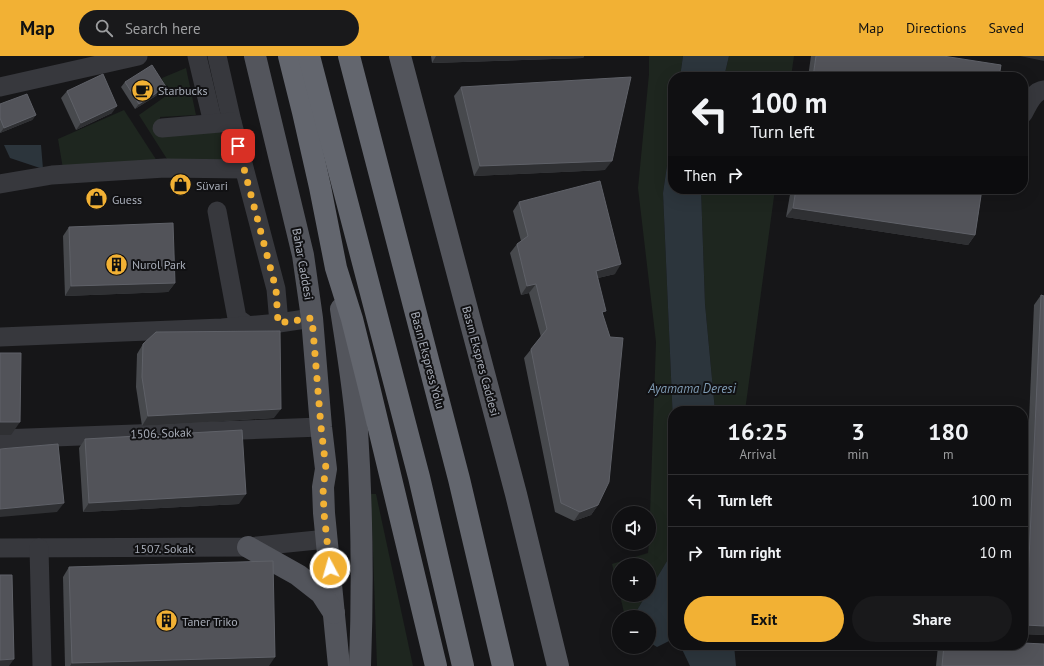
<!DOCTYPE html>
<meta charset="utf-8">
<style>
:root{--surface:#101012;--page:#19191b;--text:#f1f3f6;--muted:#9c9d9f;--line:#303032;--accent:#f2b134}
body{margin:0;font-family:"PT Sans",sans-serif;background:var(--page);color:var(--text);height:100vh;display:flex;flex-direction:column;font-size:15px;white-space:nowrap}
*{box-sizing:border-box;margin:0}
p{font-size:13px;color:var(--muted)}
.icon{flex:none;width:22px;height:22px;fill:none;stroke:currentColor;stroke-width:2;stroke-linecap:round;stroke-linejoin:round}
.map{position:relative;flex:1;overflow:hidden}
.details{position:absolute;left:668px;top:350px;width:360px;height:244px;display:flex;flex-direction:column;background:var(--surface);border-radius:16px;box-shadow:0 4px 16px #0002,0 0 0 1px var(--line)}
.details>*{flex:none}
.banner{position:absolute;left:668px;top:16px;width:360px;height:122px;border-radius:16px;box-shadow:0 4px 16px #0002,0 0 0 1px var(--line);background:#101012;color:var(--text);overflow:hidden}
.controls{position:absolute;left:612px;top:450px;display:grid;gap:8px}
.controls a{display:grid;place-items:center;width:44px;height:44px;border-radius:50%;background:var(--surface);box-shadow:0 4px 16px #0002,0 0 0 1px var(--line);font-size:20px}
.pin{position:absolute;display:grid;place-items:center;width:34px;height:34px;color:#fff;margin:-17px;border-radius:8px;box-shadow:0 2px 6px #0006}
.me{position:absolute;width:44px;margin:-22px;rotate:354deg;stroke-linejoin:round;filter:drop-shadow(0 0 3px #0008)}
.turn{display:flex;align-items:center;gap:14px;height:84px;padding:0 16px;font-size:18px}
.turn .icon{width:52px;height:52px;stroke-width:2.5}
.turn b{display:block;font-size:28px;line-height:34px}
.then{display:flex;align-items:center;height:38px;padding:0 16px;background:#0003;gap:8px;font-size:15px}
.eta{display:flex;justify-content:space-evenly;align-items:center;height:68px;text-align:center}
.eta b{font-size:24px;font-weight:700;line-height:28px}
.button{display:flex;gap:8px;margin-top:auto;padding:8px 16px}
.button a{flex:1;height:46px;border-radius:24px;background:var(--accent);color:#111;font-size:16px;font-weight:700;line-height:46px;text-align:center}
.button a+a{background:var(--page);color:var(--text)}
ul{padding:0;list-style:none}
li{display:flex;align-items:center;gap:12px;height:52px;padding:0 16px;border-top:1px solid var(--line)}
li div{flex:1}
li b{display:block;font-size:15px}
li em{font-style:normal}
header{display:flex;align-items:center;gap:24px;box-sizing:border-box;height:56px;padding:0 20px;background:var(--accent);color:#111}
header strong{font-size:19px}
nav{display:flex;gap:22px;margin-inline-start:auto;font-size:14px}
.search{width:280px;height:36px;background:var(--page);display:flex;align-items:center;gap:10px;box-sizing:border-box;padding:0 14px;border-radius:22px;color:var(--muted);font-size:15px}
.map>svg:first-child{display:block}
</style>
<header>
<strong>Map</strong>
<div class="search"><svg class="icon" aria-label="search" viewBox="0 0 24 24"><circle cx="10" cy="10" r="6"/><path d="M15 15l6 6"/></svg>Search here</div>
<nav><a>Map</a><a>Directions</a><a>Saved</a></nav>
</header>
<div class="map">
<svg width="1044" height="610" viewBox="0 0 1044 610">
<rect width="100%" height="100%" fill="#161618"/>
<g fill="#1e261f">
<polygon points="649,0 683,0 680,21 673,21 673,68 663,137 673,366 673,495 649,535 649,509 619,509 619,537 612,508 648,497 649,487 656,286 638,132 649,18"/>
<polygon points="729,0 794,0 791,21 724,21"/>
<polygon points="186,12 196,59 160,61 160,78 220,76 229,106 167,103 139,59 166,40 162,22"/>
<polygon points="124,54 157,105 63,113 58,83"/>
<polygon points="701,133 775,133 745,355 715,355 705,248"/>
<polygon points="371,438 376,438 413,610 377,610"/>
<polygon points="620,539 646,539 633,561 625,561"/>
</g>
<g fill="#2c353c">
<polygon points="683,0 729,0 724,21 680,21"/>
<polygon points="673,68 673,133 701,133 705,248 715,355 673,355 673,366 663,137"/>
<polygon points="4,89 41,89 43,113 10,102"/>
<polygon points="673,495 673,583 657,591 649,586 649,561 633,561 646,539 649,539 649,535"/>
<polygon points="680,589 734,589 736,610 690,610"/>
</g>
<g fill="none" stroke-linecap="round" stroke-linejoin="round">
<g stroke="#37383d" stroke-width="19">
<polyline points="197,0 213,67"/>
<polyline points="217,0 232,66 276,233 279,267"/>
<polyline points="0,31 138,0"/>
<path d="M1023,58C1028,49 1033,35 1044,34"/>
<polyline points="162,72 232,66"/>
<polyline points="0,128 52,119 165,112 244,113"/>
<polyline points="217,155 237,262 248,270"/>
<polyline points="0,281 222,272 279,267 312,262"/>
<polyline points="0,383 321,371"/>
<polyline points="0,492 248,491 327,483"/>
<polyline points="39,492 42,610"/>
</g>
<g stroke="#53555c" stroke-width="22">
<polyline points="255,0 303,199 312,262 321,371 326,413 323,431 324,457 339,610"/>
<polyline points="400,0 516,438 558,610"/>
<path d="M341,253C347,293 354,333 357,374C362,452 363,531 360,610"/>
<polyline points="248,491 298,519 321,537 334,557"/>
</g>
<g stroke="#63666e" stroke-width="22">
<polyline points="289,0 303,56 320,131 336,212 352,263 369,331 436,610"/>
<polyline points="309,0 419,421 463,610"/>
<polyline points="349,0 459,423 503,610"/>
</g>
</g>
<g fill="#47494d">
<polygon points="431,0 584,0 583,2 432,7"/>
<polygon points="811,0 943,0 999,21 808,21"/>
<polygon points="125,26 166,31 162,36 135,53 121,31"/>
<polygon points="461,31 605,114 474,120 454,40"/>
<polygon points="67,35 112,57 76,74 61,42"/>
<polygon points="0,48 36,59 32,64 0,77"/>
<polygon points="791,133 982,133 975,179 968,189 786,161"/>
<polygon points="519,146 615,218 598,222 603,259 598,449 591,459 574,465 555,456 524,302 541,281 529,237 521,239 510,197 517,188 521,185 513,155"/>
<polygon points="69,171 175,227 168,236 65,240 63,180"/>
<polygon points="1041,239 1044,240 1044,579 1023,578 1023,503 1034,249"/>
<polygon points="143,288 274,362 142,370 136,331 137,298"/>
<polygon points="85,383 239,448 83,456 79,392"/>
<polygon points="69,511 269,610 65,610 63,521"/>
<polygon points="939,589 1023,589 1044,610 936,610 938,590"/>
</g>
<g fill="#2f3033">
<polygon points="436,0 584,0 583,2 432,7"/>
<polygon points="1020,0 1044,0 1044,5"/>
<polygon points="166,31 162,36 135,53 139,48"/>
<polygon points="117,50 112,57 76,74 81,67"/>
<polygon points="36,59 32,64 0,77 4,72"/>
<polygon points="612,105 605,114 474,120 480,110"/>
<polygon points="793,152 975,179 968,189 786,161"/>
<polygon points="621,208 615,218 589,224 596,215"/>
<polygon points="175,227 168,236 65,240 71,230"/>
<polygon points="536,228 529,237 521,239 527,230"/>
<polygon points="281,353 274,362 142,370 148,360"/>
<polygon points="0,366 20,366 11,379 0,379"/>
<polygon points="246,438 239,448 83,456 89,447"/>
<polygon points="64,447 57,456 0,461 0,453"/>
<polygon points="598,449 591,459 574,465 580,456"/>
<polygon points="1026,569 1044,570 1044,579 1023,578 1023,574"/>
<polygon points="275,601 269,610 70,610 72,607"/>
<polygon points="14,603 9,610 0,610 0,604"/>
</g>
<g fill="#525359" stroke="#5f6168">
<polygon points="816,0 943,0 1001,9 999,21 813,21"/>
<polygon points="152,9 166,31 139,48 125,26"/>
<polygon points="103,18 117,50 81,67 67,35"/>
<polygon points="631,21 612,105 480,110 461,31"/>
<polygon points="27,38 36,59 4,72 0,62 0,48"/>
<polygon points="600,125 621,208 596,215 606,255 602,256 610,281 623,282 609,426 598,449 580,456 561,447 531,293 547,273 536,228 527,230 517,188 528,180 519,146"/>
<polygon points="796,133 982,133 975,179 793,152"/>
<polygon points="173,167 175,227 71,230 69,171"/>
<polygon points="1041,239 1044,240 1044,570 1026,569"/>
<polygon points="280,275 281,353 148,360 142,321 143,288 156,276"/>
<polygon points="0,297 21,297 20,366 0,366"/>
<polygon points="242,374 246,438 89,447 85,383"/>
<polygon points="58,388 64,447 0,453 0,393"/>
<polygon points="273,505 275,601 72,607 69,511"/>
<polygon points="0,519 12,519 14,603 0,604"/>
<polygon points="1023,587 1044,588 1044,610 942,610 944,589 1023,589"/>
</g>
<g fill="none" stroke-linecap="round" stroke-linejoin="round">
<polyline stroke="#f2b134" stroke-width="7" stroke-dasharray="0 12.6" points="238,90 276,233 278,267 312,262 321,371 326,413 323,431 324,457 330,512"/>
</g>
<defs>
<symbol id="cafe-disc" viewBox="-11 -11 22 22"><circle r="9.5" fill="#f2b134" stroke="#111113"/><path d="M-5.5-4.5H6V0H3Q3 3.5 0 3.5H-2.5Q-5.5 3.5-5.5 0ZM3-3.2v2h1.7v-2ZM-6 4.5H4V6H-6Z" fill="#111"/></symbol>
<symbol id="shop-disc" viewBox="-11 -11 22 22"><circle r="9.5" fill="#f2b134" stroke="#111113"/><path d="M-5-2.5h2.3a2.7 3.5 0 0 1 5.4 0H5L5.5 6h-11ZM-1.5-2.5h3a1.5 2.3 0 0 0-3 0Z" fill="#111"/></symbol>
<symbol id="building-disc" viewBox="-11 -11 22 22"><circle r="9.5" fill="#f2b134" stroke="#111113"/><path d="M-4-6H4V6H1V3H-1V6H-4ZM-2.5-4.3h1.7v1.8h-1.7ZM.8-4.3h1.7v1.8H.8ZM-2.5-1h1.7V.8h-1.7ZM.8-1h1.7V.8H.8Z" fill="#111"/></symbol>
</defs>
<g fill-rule="evenodd">
<use href="#cafe-disc" x="130" y="22" width="25" height="25"/>
<use href="#shop-disc" x="168" y="116" width="25" height="25"/>
<use href="#shop-disc" x="84" y="130" width="25" height="25"/>
<use href="#building-disc" x="104" y="196" width="25" height="25"/>
<use href="#building-disc" x="154" y="552" width="25" height="25"/>
</g>
<g text-anchor="middle" dominant-baseline="central" stroke-width="4" stroke-linejoin="round" paint-order="stroke">
<g font-size="12" fill="#a8adb8" stroke="#111113" text-anchor="start">
<text x="158" y="34">Starbucks</text>
<text x="196" y="129">Süvari</text>
<text x="112" y="143">Guess</text>
<text x="132" y="208">Nurol Park</text>
<text x="182" y="565">Taner Triko</text>
</g>
<g font-size="12" fill="#a8adb8" stroke="#111113">
<text transform="translate(303 208) rotate(80)">Bahar Caddesi</text>
<text transform="translate(428 304) rotate(75)">Basın Ekspress Yolu</text>
<text transform="translate(481 305) rotate(75)">Basın Ekspres Caddesi</text>
<text transform="translate(161 377) rotate(-2)">1506. Sokak</text>
<text x="164" y="492">1507. Sokak</text>
</g>
<g font-size="13" font-style="italic" fill="#7f9bb3" stroke="#111113">
<text x="692" y="332">Ayamama Deresi</text>
</g>
</g>
</svg>
<div class="controls">
<a><svg class="icon" aria-label="sound" viewBox="0 0 24 24"><path d="M4 9h4l5-4v14l-5-4H4zM17 9q2 3 0 6"/></svg></a>
<a>+</a>
<a>−</a>
</div>
<div class="pin" style="left:238px;top:90px;background:#d93025"><svg class="icon" aria-label="arrive" viewBox="0 0 24 24"><path d="M6 21V4h12l-3 4 3 4H6"/></svg></div>
<svg class="me" style="left:330px;top:512px" viewBox="-20 -20 40 40"><circle r="17" fill="#f2b134" stroke="#fff" stroke-width="3"/><path d="M0-11L8 9 0 5-8 9z" fill="#fff"/></svg>
<div class="banner">
<div class="turn"><svg class="icon" aria-label="left" viewBox="0 0 24 24"><path d="M17 20v-9H6M10 6l-5 5 5 5"/></svg><div><b>100 m</b>Turn left</div></div>
<div class="then">Then<svg class="icon" aria-label="right" viewBox="0 0 24 24"><path d="M7 20v-9h11M14 6l5 5-5 5"/></svg></div>
</div>
<section class="details">
<div class="eta">
<div><b>16:25</b><p>Arrival</p></div>
<div><b>3</b><p>min</p></div>
<div><b>180</b><p>m</p></div>
</div>
<ul>
<li><svg class="icon" aria-label="left" viewBox="0 0 24 24"><path d="M17 20v-9H6M10 6l-5 5 5 5"/></svg><div><b>Turn left</b></div><em>100 m</em></li>
<li><svg class="icon" aria-label="right" viewBox="0 0 24 24"><path d="M7 20v-9h11M14 6l5 5-5 5"/></svg><div><b>Turn right</b></div><em>10 m</em></li>
</ul>
<div class="button"><a>Exit</a><a>Share</a></div>
</section>
</div>
